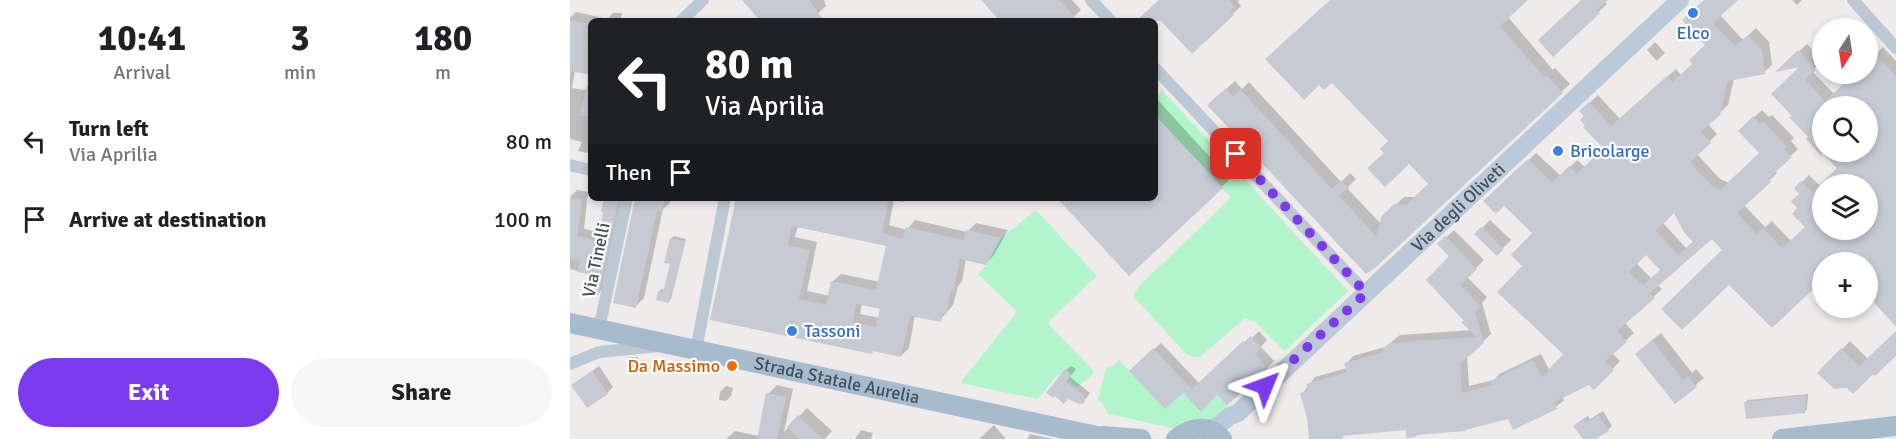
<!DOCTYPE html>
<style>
:root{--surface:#fff;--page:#f6f6f6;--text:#202124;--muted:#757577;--accent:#7c3aed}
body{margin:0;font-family:Signika,sans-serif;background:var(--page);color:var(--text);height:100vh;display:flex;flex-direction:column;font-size:22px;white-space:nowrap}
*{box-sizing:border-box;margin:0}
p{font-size:20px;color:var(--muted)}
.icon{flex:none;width:33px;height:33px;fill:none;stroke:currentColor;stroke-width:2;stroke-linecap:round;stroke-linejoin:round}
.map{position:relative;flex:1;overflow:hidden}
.panel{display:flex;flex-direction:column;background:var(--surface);width:570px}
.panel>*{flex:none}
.guide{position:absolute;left:18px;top:18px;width:570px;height:183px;border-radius:9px;box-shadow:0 3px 9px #0003;background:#202124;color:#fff;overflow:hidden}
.needle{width:39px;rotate:192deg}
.controls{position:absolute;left:1242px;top:18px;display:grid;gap:12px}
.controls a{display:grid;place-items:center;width:66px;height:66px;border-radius:50%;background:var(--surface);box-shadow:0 3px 9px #0003;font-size:30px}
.pin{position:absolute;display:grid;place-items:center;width:51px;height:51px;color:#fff;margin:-26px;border-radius:12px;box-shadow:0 3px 9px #0006}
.me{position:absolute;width:66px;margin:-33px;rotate:46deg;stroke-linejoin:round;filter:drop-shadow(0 0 4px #0008)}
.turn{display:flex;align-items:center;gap:21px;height:126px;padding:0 18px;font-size:27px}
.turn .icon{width:78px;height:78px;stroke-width:2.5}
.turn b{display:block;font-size:42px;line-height:51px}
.then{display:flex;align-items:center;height:57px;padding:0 18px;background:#0003;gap:12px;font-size:22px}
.eta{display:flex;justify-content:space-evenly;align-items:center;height:102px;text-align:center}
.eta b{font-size:36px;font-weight:800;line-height:42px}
.primary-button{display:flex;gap:12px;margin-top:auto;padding:12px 18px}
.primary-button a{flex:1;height:69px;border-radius:36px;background:var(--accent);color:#fff;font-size:24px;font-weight:800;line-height:69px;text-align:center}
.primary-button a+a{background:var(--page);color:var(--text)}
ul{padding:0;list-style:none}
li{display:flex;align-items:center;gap:18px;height:78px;padding:0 18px}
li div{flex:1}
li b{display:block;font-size:22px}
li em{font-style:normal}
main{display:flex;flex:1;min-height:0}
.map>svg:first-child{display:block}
</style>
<main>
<section class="panel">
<div class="eta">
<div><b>10:41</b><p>Arrival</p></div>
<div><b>3</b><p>min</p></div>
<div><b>180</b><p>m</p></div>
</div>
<ul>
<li><svg class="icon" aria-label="left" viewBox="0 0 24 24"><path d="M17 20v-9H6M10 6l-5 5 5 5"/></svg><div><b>Turn left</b><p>Via Aprilia</p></div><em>80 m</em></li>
<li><svg class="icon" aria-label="arrive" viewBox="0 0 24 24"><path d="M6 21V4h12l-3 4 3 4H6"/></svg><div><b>Arrive at destination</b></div><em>100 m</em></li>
</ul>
<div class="primary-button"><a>Exit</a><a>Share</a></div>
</section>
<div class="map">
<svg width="1326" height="439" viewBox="0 0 1326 439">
<rect width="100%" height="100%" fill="#efebeb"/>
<g fill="#b2f4cb">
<polygon points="592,90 778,291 715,351 685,322 675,318 630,357 623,357 616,354 565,298 564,293 570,285 661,198 585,116 585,99"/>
<polygon points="466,210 527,276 479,321 479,325 523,370 523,374 507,387 488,374 468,399 390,383 447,312 408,274 416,265 431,238"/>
<polygon points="549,360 595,409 613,393 630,412 645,394 658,406 642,421 607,429 538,414 532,403 528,400 536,368 542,367"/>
</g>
<g fill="#0003" fill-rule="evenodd">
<polygon points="176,0 254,0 256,6 240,21 193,21 191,18 187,21 190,18"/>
<polygon points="421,0 502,0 511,10 499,21 432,21"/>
<polygon points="590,0 669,0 668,2 671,6 622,52"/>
<polygon points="760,0 956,0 938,17 983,70 985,68 1000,84 805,267 647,97 665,81 672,89 679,82 771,182 780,173 786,179 777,188 811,224 812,218 834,197 846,197 860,184 839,162 816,153 819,141"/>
<polygon points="1012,0 1036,0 1034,1 1037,4 983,55"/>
<path d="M1136,0H1166L1150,15L1173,40L1186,28L1199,42L1202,65L1194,72L1164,79L1158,105L1138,124L1147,134L1127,154L1150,179L1159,183L1191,153L1170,131L1192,110L1199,117L1202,115L1224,138L1221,141L1228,149L1205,171L1207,173L1174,205L1195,227L1202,221L1221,241L1237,226L1229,208L1231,194L1226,188L1239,175L1250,186L1269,168L1238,139L1240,137L1223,116L1233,65L1209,70L1237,44L1252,61L1242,71L1264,94L1285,74H1298V62L1313,47L1326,61V325L1298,294V262H1252V279L1202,326L1154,250L1142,236L1087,285L1092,289L1055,323L1064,333L1042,353L1050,361L1024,388L1019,383L992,396L994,400L986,407L848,434L846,436L837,428L775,434L772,438L741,439L738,417L732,394L745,377L777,368L776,364L783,356L815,347L830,335L903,330L893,322L895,320L881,256L869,244L884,230L914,260L897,277L917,297L912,303L921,334L897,356L899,386L924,380L929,374L971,354L980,371L995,354L954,265L964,233L934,204L916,201L966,153L991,176L1007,160L1016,168L1035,148L1011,111L1028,95L1050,119L1106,69L1111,75L1124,64L1137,45ZM1252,106H1298V152H1252ZM1252,184H1298V230H1252ZM1104,211L1124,241L1116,248L1093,223ZM1076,252L1092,270L1082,279L1066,263Z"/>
<polygon points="1222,0 1232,0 1227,5"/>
<polygon points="6,12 38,19 43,13 52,13 50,21 21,21 21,74 5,71 2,88 21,91 21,138 19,140 21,141 21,149 17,153 8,151 12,142 0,139 0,18"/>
<polygon points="1085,42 1095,53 1087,61 1077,50"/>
<polygon points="585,97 660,179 559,273 489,198 585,198"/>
<polygon points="7,190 18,192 14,229 28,232 31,229 36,198 54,198 35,287 27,294 19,273 0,269 0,197"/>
<polygon points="66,198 101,198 100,203 93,209 74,298 66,306"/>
<path d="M167,198H337L333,202L324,200L319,225L337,230L345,220L397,232L406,223L438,230L424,255L416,263L396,259L392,281L388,286L383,305L370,320L345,315L339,348L331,356L142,319ZM228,226L318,245L310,282L271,274L262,282L260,296L237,291L247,242L225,237ZM292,304L312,308L310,318L290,314Z"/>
<polygon points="920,220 941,240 927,254 906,234"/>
<polygon points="104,236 116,239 101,299 99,301 89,292 91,289 95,290 101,263 101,238"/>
<polygon points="689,331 697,340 691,347 704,361 659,403 647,393 613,391 561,371 591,343 630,384 681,336 682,338"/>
<polygon points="1326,332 1326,354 1303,372 1278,386 1249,373 1280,341 1298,359"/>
<polygon points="1091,333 1122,373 1126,369 1134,378 1105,402 1075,346"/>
<polygon points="59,357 68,357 67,366 65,369 57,369 57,359"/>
<polygon points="29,366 43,387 37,393 3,385"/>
<polygon points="501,366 506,369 500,377 520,393 514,401 499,397 494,402 496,370"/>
<polygon points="207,385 223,389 214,432 237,408 262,431 255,439 156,439 165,431 189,436 198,394"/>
<polygon points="156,386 163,388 161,396 156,401 149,400 150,392"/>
<polygon points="1238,394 1237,409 1234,412 1176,402 1178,400"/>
<polygon points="1033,411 1042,426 1038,430 1020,439 1015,439 1010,421 1018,416 1020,419"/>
<polygon points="424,425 436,439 409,439"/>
<polygon points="291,430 303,433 301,439 285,439"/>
<polygon points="460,434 484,439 457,439"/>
</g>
<g fill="#c6cad2" fill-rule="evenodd">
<polygon points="172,0 239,0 254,21 190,21"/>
<polygon points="411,0 489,0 509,21 430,21"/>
<polygon points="589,0 659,0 665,6 660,11 664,15 622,54 591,21 566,21"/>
<polygon points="760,0 958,0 930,26 974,77 976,75 993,93 805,268 796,274 637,105 656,88 663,96 670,89 762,189 771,180 779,188 769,196 806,236 811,217 824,204 836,205 858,184 839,164 815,187 797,168 814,153 810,149 818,141 762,83 754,90 749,85 734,100 695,59"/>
<polygon points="1011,0 1038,0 1027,10 1030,13 983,57 968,40"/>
<path d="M1134,0H1168L1143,23L1165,46L1178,35L1192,50L1195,74L1158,81L1150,115L1131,132L1141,143L1120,162L1142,186L1150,190L1189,153L1168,131L1183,116L1190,124L1193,121L1217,147L1214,150L1222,157L1198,179L1201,182L1167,213L1187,234L1193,228L1212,248L1235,227L1222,214L1227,208L1221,201L1229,194L1224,188L1231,181L1242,192L1267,168L1252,153V157L1236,139L1238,137L1219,117L1222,116L1201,94L1229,67L1205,72L1228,50L1246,70L1235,79L1255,101L1284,74H1298V60L1305,54L1326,76V327L1298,296V262H1252V281L1202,328L1159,285L1112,330L1091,309L1152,250L1142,239L1080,293L1085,298L1047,331L1057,342L1035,361L1044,370L1024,390L1019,385L984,402L987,409L943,430L938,419L895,430V431L846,435V437L836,438V430L772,436V439H739L737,418L730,393L738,391L736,384L777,372L774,363L814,352L812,349L820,343L907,337L891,322L894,321L856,280L879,256L867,244L875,236L907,269L891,285L911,306L905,312L914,343L890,364L892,393L922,385L920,381L963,360L972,377L993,354L927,292L952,266L941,255L962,233L934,206L926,214L913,201L958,159L982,183L999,166L1007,174L1033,148L1013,127L1015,125L1010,120L1014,116L1009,111L1019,102L1041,126L1097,76L1103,82L1122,64L1119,60L1135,45L1112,20ZM1252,106H1298V152H1252ZM1252,184H1298V230H1252ZM1104,213L1114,232L1123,242L1108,255L1086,231ZM1076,255L1090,270L1073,285L1059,272Z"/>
<polygon points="0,20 21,24 17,49 21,49 21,75 0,71"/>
<polygon points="17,85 21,86 21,117 10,115"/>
<polygon points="585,115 653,188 559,276 487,198 585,198"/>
<polygon points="0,197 12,200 7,236 24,240 26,232 29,232 33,212 31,211 34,198 49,198 28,296 15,293 18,274 7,272 10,261 0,260"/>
<polygon points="65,198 95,198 92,212 87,211 66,308 43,303"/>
<path d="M166,198H256L272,201V198H319L312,233L333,239L336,227L394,240L396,230L431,238L416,265L390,259L384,291H381L376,315L372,314L371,322L340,316L331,357L303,351L302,354L140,320ZM222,226L316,246L306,290L261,281L256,305L229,299L240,250L218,245ZM286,304L310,309L306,327L283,322Z"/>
<polygon points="911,227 934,249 927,256 904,234"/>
<polygon points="100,238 115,241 99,303 86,300 88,291 93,292 100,264 94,263"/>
<polygon points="1326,331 1326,356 1305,376 1303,374 1283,394 1277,388 1264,389 1247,373 1271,348 1289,366"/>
<polygon points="681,337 692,348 685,354 698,369 657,405 647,395 631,412 613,393 595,409 559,371 583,348 622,389 673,341 675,343"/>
<polygon points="1082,340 1113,380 1118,376 1127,387 1105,404 1065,354"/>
<polygon points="495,369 502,375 496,382 514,395 515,402 512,404 509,404 498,399 494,404 485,396 483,398 476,393"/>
<polygon points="22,371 38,394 17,408 1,385"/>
<polygon points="196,393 216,397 207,439 187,439"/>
<polygon points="1236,395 1235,413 1176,419 1174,402"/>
<polygon points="228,415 253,439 229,439 217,427"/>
<polygon points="1028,415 1039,431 1026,439 1013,439 1003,426 1013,419 1015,423"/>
</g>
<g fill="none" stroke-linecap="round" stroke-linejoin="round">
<g stroke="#bcc8d3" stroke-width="12">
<polyline points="521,0 541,21"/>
<polyline points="1283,0 1326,48"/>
<polyline points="111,21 133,0"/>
<polyline points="585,68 796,293"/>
<polyline points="0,165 21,170"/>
<polyline points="29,329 57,198"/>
<polyline points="126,350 155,198"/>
<polyline points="0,364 29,352 89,346"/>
</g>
<path stroke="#bbc9d8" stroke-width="18" id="s1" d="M641,431L660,416L668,413L1110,0"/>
<g stroke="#a7bbcf" stroke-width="20">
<path id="s2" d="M0,323L541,439"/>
<polyline points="533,436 571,439"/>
<path d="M606,439C620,427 639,424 652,439"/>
<polyline points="1212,439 1326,426"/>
</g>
</g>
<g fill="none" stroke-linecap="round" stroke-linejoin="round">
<polyline stroke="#7c3aed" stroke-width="10" stroke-dasharray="0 18" points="666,154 796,293 695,386"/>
</g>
<g fill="#3f7fe0" stroke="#fff" stroke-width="2">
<circle cx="1123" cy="13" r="6"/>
<circle cx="988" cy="151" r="6"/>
<circle cx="222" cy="331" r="6"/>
</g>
<circle fill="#e8710a" stroke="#fff" stroke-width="2" cx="162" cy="366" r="6"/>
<g text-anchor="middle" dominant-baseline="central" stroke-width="4.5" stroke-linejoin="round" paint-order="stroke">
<g font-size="18" fill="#366cbe" stroke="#fff" text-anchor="start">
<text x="1123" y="33" text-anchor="middle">Elco</text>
<text x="1000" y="151">Bricolarge</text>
<text x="234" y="331">Tassoni</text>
</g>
<g font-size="18" fill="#424f5b" stroke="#fff">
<text stroke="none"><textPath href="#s1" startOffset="334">Via degli Oliveti</textPath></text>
<text transform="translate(26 260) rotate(-78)">Via Tinelli</text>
<text stroke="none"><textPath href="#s2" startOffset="273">Strada Statale Aurelia</textPath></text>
</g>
<g font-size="18" fill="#c56008" stroke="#fff" text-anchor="end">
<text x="150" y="366">Da Massimo</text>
</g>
</g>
</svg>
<div class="controls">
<a><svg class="needle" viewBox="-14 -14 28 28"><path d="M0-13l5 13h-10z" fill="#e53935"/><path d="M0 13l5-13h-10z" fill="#757577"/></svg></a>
<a><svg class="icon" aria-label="search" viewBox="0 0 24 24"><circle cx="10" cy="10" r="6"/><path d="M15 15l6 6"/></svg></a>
<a><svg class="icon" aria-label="layers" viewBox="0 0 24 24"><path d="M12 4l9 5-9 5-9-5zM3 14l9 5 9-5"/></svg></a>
<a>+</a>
</div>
<div class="pin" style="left:666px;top:154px;background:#d93025"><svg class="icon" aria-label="arrive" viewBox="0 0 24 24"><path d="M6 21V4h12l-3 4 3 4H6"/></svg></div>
<svg class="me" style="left:695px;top:386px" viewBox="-20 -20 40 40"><path d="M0-17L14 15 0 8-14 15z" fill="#7c3aed" stroke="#fff" stroke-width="4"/></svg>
<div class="guide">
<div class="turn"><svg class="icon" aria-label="left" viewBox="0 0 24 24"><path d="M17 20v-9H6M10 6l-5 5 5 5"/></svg><div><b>80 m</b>Via Aprilia</div></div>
<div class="then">Then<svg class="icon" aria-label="arrive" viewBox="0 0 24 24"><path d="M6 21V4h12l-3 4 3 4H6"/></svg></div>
</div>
</div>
</main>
